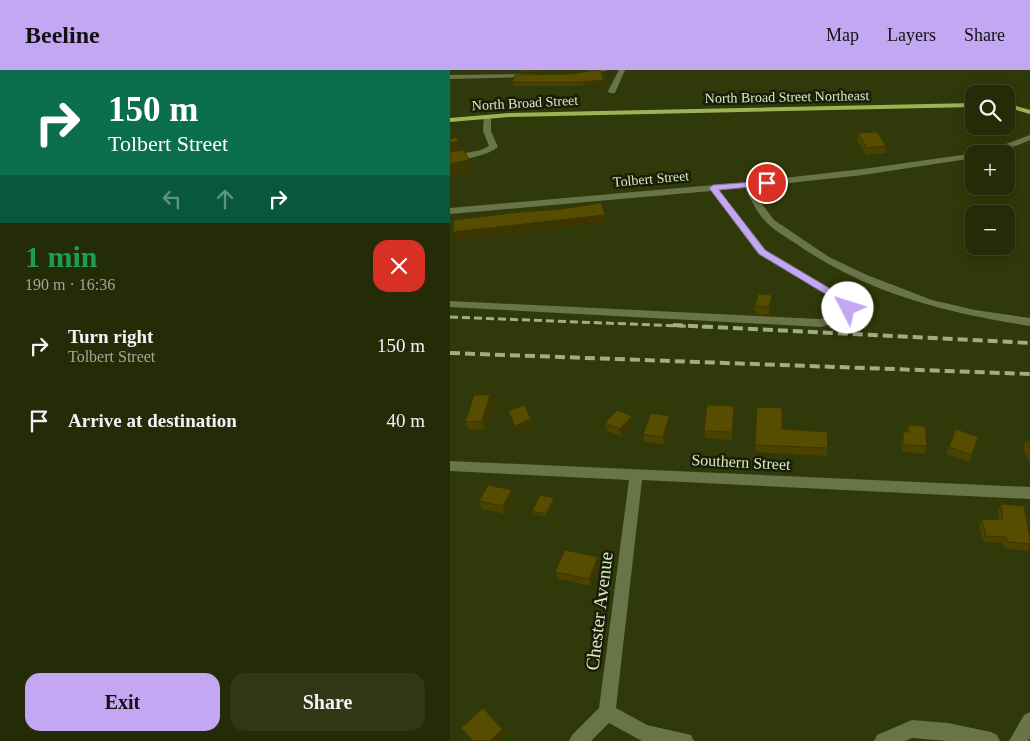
<!DOCTYPE html>
<meta charset="utf-8">
<style>
:root{--surface:#232b07;--page:#2f3715;--text:#f1f3f6;--muted:#a3a79b;--line:#404728;--accent:#c3a7f2}
body{margin:0;font-family:"Times New Roman",serif;background:var(--page);color:var(--text);height:100vh;display:flex;flex-direction:column;font-size:19px;white-space:nowrap}
*{box-sizing:border-box;margin:0}
p{font-size:16px;color:var(--muted)}
.icon{flex:none;width:28px;height:28px;fill:none;stroke:currentColor;stroke-width:2;stroke-linecap:round;stroke-linejoin:round}
.map{position:relative;flex:1;overflow:hidden}
.drawer{display:flex;flex-direction:column;background:var(--surface);width:450px}
.drawer>*{flex:none}
.top-card{background:#0b6e4f;color:#fff;overflow:hidden}
.buttons{position:absolute;left:515px;top:15px;display:grid;gap:10px}
.buttons a{display:grid;place-items:center;width:50px;height:50px;border-radius:10px;background:var(--surface);box-shadow:0 2px 12px #0003,0 0 0 1px var(--line);font-size:25px}
.pin{position:absolute;display:grid;place-items:center;width:42px;height:42px;color:#fff;margin:-21px;border:2px solid #fff;border-radius:50%;box-shadow:0 1px 5px #0007}
.me{position:absolute;width:55px;margin:-28px;rotate:310deg;stroke-linejoin:round;filter:drop-shadow(0 0 4px #0008)}
.turn{display:flex;align-items:center;gap:18px;height:105px;padding:0 25px;font-size:22px}
.turn .icon{width:65px;height:65px;stroke-width:2.5}
.turn b{display:block;font-size:35px;line-height:42px}
.lanes{display:flex;align-items:center;height:48px;padding:0 25px;background:#0003;justify-content:center;gap:25px;direction:ltr}
.lanes .off{opacity:.35}
.round{display:grid;place-items:center;flex:none;width:52px;height:52px;border-radius:15px;background:var(--page)}
.headline{display:flex;align-items:center;justify-content:space-between;height:85px;padding:0 25px}
h1{font-size:30px;font-weight:600;line-height:38px;color:#1e9e55}
.cta{display:flex;gap:10px;margin-top:auto;padding:10px 25px}
.cta a{flex:1;height:58px;border-radius:15px;background:var(--accent);color:#111;font-size:20px;font-weight:600;line-height:58px;text-align:center}
.cta a+a{background:var(--page);color:var(--text)}
ul{padding:0;list-style:none}
li{display:flex;align-items:center;gap:15px;height:75px;padding:0 25px}
li div{flex:1}
li b{display:block;font-size:19px}
li em{font-style:normal}
header{display:flex;align-items:center;gap:30px;box-sizing:border-box;height:70px;padding:0 25px;background:var(--accent);color:#111}
header strong{font-size:24px}
nav{display:flex;gap:28px;margin-inline-start:auto;font-size:18px}
main{display:flex;flex:1;min-height:0}
.map>svg:first-child{display:block}
</style>
<header>
<strong>Beeline</strong>
<nav><a>Map</a><a>Layers</a><a>Share</a></nav>
</header>
<main>
<section class="drawer">
<div class="top-card">
<div class="turn"><svg class="icon" aria-label="right" viewBox="0 0 24 24"><path d="M7 20v-9h11M14 6l5 5-5 5"/></svg><div><b>150 m</b>Tolbert Street</div></div>
<div class="lanes"><svg class="icon off" aria-label="left" viewBox="0 0 24 24"><path d="M17 20v-9H6M10 6l-5 5 5 5"/></svg><svg class="icon off" aria-label="ahead" viewBox="0 0 24 24"><path d="M12 20V5M6 11l6-6 6 6"/></svg><svg class="icon" aria-label="right" viewBox="0 0 24 24"><path d="M7 20v-9h11M14 6l5 5-5 5"/></svg></div>
</div>
<div class="headline"><div><h1>1 min</h1><p>190 m · 16:36</p></div><a class="round" style="background:#d93025;color:#fff"><svg class="icon" aria-label="close" viewBox="0 0 24 24"><path d="M6 6l12 12M18 6L6 18"/></svg></a></div>
<ul>
<li><svg class="icon" aria-label="right" viewBox="0 0 24 24"><path d="M7 20v-9h11M14 6l5 5-5 5"/></svg><div><b>Turn right</b><p>Tolbert Street</p></div><em>150 m</em></li>
<li><svg class="icon" aria-label="arrive" viewBox="0 0 24 24"><path d="M6 21V4h12l-3 4 3 4H6"/></svg><div><b>Arrive at destination</b></div><em>40 m</em></li>
</ul>
<div class="cta"><a>Exit</a><a>Share</a></div>
</section>
<div class="map">
<svg width="580" height="671" viewBox="0 0 580 671">
<rect width="100%" height="100%" fill="#2f3909"/>
<g fill="none" stroke-linecap="round" stroke-linejoin="round">
<g fill="#697448" fill-rule="evenodd">
<polygon points="158,0 135,5 132,3 141,0"/>
<polygon points="169,0 175,0 165,23 159,23 158,21"/>
<polygon points="84,4 85,5 82,7 0,9 0,5"/>
<path d="M34,45L41,47V61L48,77C36,87 15,88 0,92V86L31,80L39,76L33,61Z"/>
<path d="M580,65V70C561,78 545,84 524,84V88L413,105L303,117L312,134L324,150L379,187L417,205L482,230L525,240L580,248V256C497,243 419,224 348,175C338,168 326,162 317,153C307,143 301,130 295,118L269,120L316,180L395,227L404,238L394,251L370,257L0,237V231L370,249L386,245L393,238L387,231L308,184L261,121L0,144V138L298,112L413,99L526,83L548,77Z"/>
<polygon points="0,391 580,417 580,429 192,410 166,638 197,655 241,665 244,671 192,671 159,653 141,671 119,671 122,665 149,638 179,410 0,401"/>
<polygon points="580,642 580,668 578,671 559,671 574,645"/>
<polygon points="462,650 498,653 541,662 547,665 550,671 498,671 462,668 455,671 424,671 427,665"/>
</g>
<g fill="#9db454" fill-rule="evenodd">
<polygon points="524,33 524,37 59,47 0,52 0,48 59,43"/>
<polygon points="556,33 580,40 580,44 556,37"/>
</g>
<polyline stroke="#a2ac87" stroke-width="3" stroke-dasharray="8 4" stroke-linecap="butt" points="0,247 257,257"/>
<g stroke="#a2ac87" stroke-width="4" stroke-dasharray="10 5" stroke-linecap="butt">
<polyline points="223,255 580,273"/>
<polyline points="0,283 580,304"/>
</g>
</g>
<g fill="#4b4200">
<polygon points="70,0 99,0 70,1"/>
<polygon points="154,10 154,14 134,16 63,16 62,12"/>
<polygon points="408,63 436,76 435,83 416,85 407,70"/>
<polygon points="322,225 321,233 319,245 305,244 305,236"/>
<polygon points="40,325 43,333 35,359 19,360 15,352"/>
<polygon points="307,337 332,359 378,378 377,386 305,382"/>
<polygon points="284,344 282,370 255,368 254,361"/>
<polygon points="219,346 220,354 214,374 194,372 193,364"/>
<polygon points="155,353 183,353 172,367 157,361"/>
<polygon points="458,355 477,376 475,384 452,382 451,370 453,362 456,362"/>
<polygon points="506,359 528,367 519,392 496,384"/>
<polygon points="576,371 580,371 580,394 573,378"/>
<polygon points="65,428 56,444 32,439 29,431"/>
<polygon points="105,432 97,447 83,444 82,441"/>
<polygon points="551,434 580,468 580,476 578,481 554,478 553,473 533,472 529,456 532,449 549,450 548,441"/>
<polygon points="150,494 141,516 108,509 105,502"/>
</g>
<g fill="#3d3600">
<polygon points="154,10 154,14 134,16 133,12"/>
<polygon points="9,71 13,82 0,84 0,73"/>
<polygon points="19,90 22,101 0,106 0,94"/>
<polygon points="155,145 157,152 6,170 3,162"/>
<polygon points="322,225 321,233 319,245 319,237"/>
<polygon points="40,325 43,333 35,359 32,351"/>
<polygon points="284,336 284,344 282,370 282,362"/>
<polygon points="182,346 183,353 172,367 170,359"/>
<polygon points="219,346 220,354 214,374 213,367"/>
<polygon points="81,349 84,357 68,363 65,356"/>
<polygon points="62,420 65,428 56,444 53,436"/>
<polygon points="104,428 105,432 97,447 96,444"/>
<polygon points="148,487 150,494 141,516 139,509"/>
<polygon points="52,659 56,665 50,671 40,671"/>
</g>
<g fill="#574d00" stroke="#3d3600">
<polygon points="150,0 154,10 133,12 62,12 65,5 119,4"/>
<polygon points="427,62 436,76 417,78 408,63"/>
<polygon points="7,67 9,71 0,73 0,69"/>
<polygon points="14,80 19,90 0,94 0,82"/>
<polygon points="151,133 155,145 3,162 4,150 71,142 112,139"/>
<polygon points="308,224 322,225 319,237 305,236"/>
<polygon points="24,325 40,325 32,351 15,352"/>
<polygon points="74,335 81,349 65,356 58,341"/>
<polygon points="257,335 284,336 282,362 254,361"/>
<polygon points="307,337 332,338 332,359 377,362 378,378 305,375"/>
<polygon points="167,340 182,346 170,359 155,353"/>
<polygon points="201,343 219,346 213,367 193,364"/>
<polygon points="458,355 475,356 477,376 454,375 453,362 459,362"/>
<polygon points="506,359 528,367 522,385 499,377"/>
<polygon points="576,371 580,371 580,378"/>
<polygon points="38,415 62,420 53,436 29,431"/>
<polygon points="90,425 104,428 96,444 82,441"/>
<polygon points="551,434 574,436 580,468 580,474 557,472 556,467 536,466 532,449 553,450"/>
<polygon points="115,480 148,487 139,509 105,502"/>
<polygon points="33,638 52,659 40,671 23,671 11,658"/>
</g>
<polygon fill="#c3a7f2" stroke="#7f6d9d" points="317,111 321,113 320,115 269,120 315,180 394,227 403,238 402,240 395,240 387,231 309,184 259,118 263,115"/>
<g text-anchor="middle" dominant-baseline="central" stroke-width="5" stroke-linejoin="round" paint-order="stroke">
<g font-size="14" fill="#dee8c8" stroke="#191e06">
<text transform="translate(337 27) rotate(-1)">North Broad Street Northeast</text>
<text transform="translate(75 33) rotate(-3)">North Broad Street</text>
<text transform="translate(201 109) rotate(-5)">Tolbert Street</text>
</g>
<g font-size="16" fill="#dee8c8" stroke="#191e06">
<text transform="translate(291 392) rotate(3)">Southern Street</text>
</g>
<g font-size="19" fill="#dee8c8" stroke="#191e06">
<text transform="translate(149 541) rotate(-83)">Chester Avenue</text>
</g>
</g>
</svg>
<div class="buttons">
<a><svg class="icon" aria-label="search" viewBox="0 0 24 24"><circle cx="10" cy="10" r="6"/><path d="M15 15l6 6"/></svg></a>
<a>+</a>
<a>−</a>
</div>
<div class="pin" style="left:317px;top:113px;background:#d93025"><svg class="icon" aria-label="arrive" viewBox="0 0 24 24"><path d="M6 21V4h12l-3 4 3 4H6"/></svg></div>
<svg class="me" style="left:398px;top:238px" viewBox="-20 -20 40 40"><circle r="19" fill="#fff"/><path d="M0-13L10 11 0 6-10 11z" fill="#c3a7f2"/></svg>
</div>
</main>
